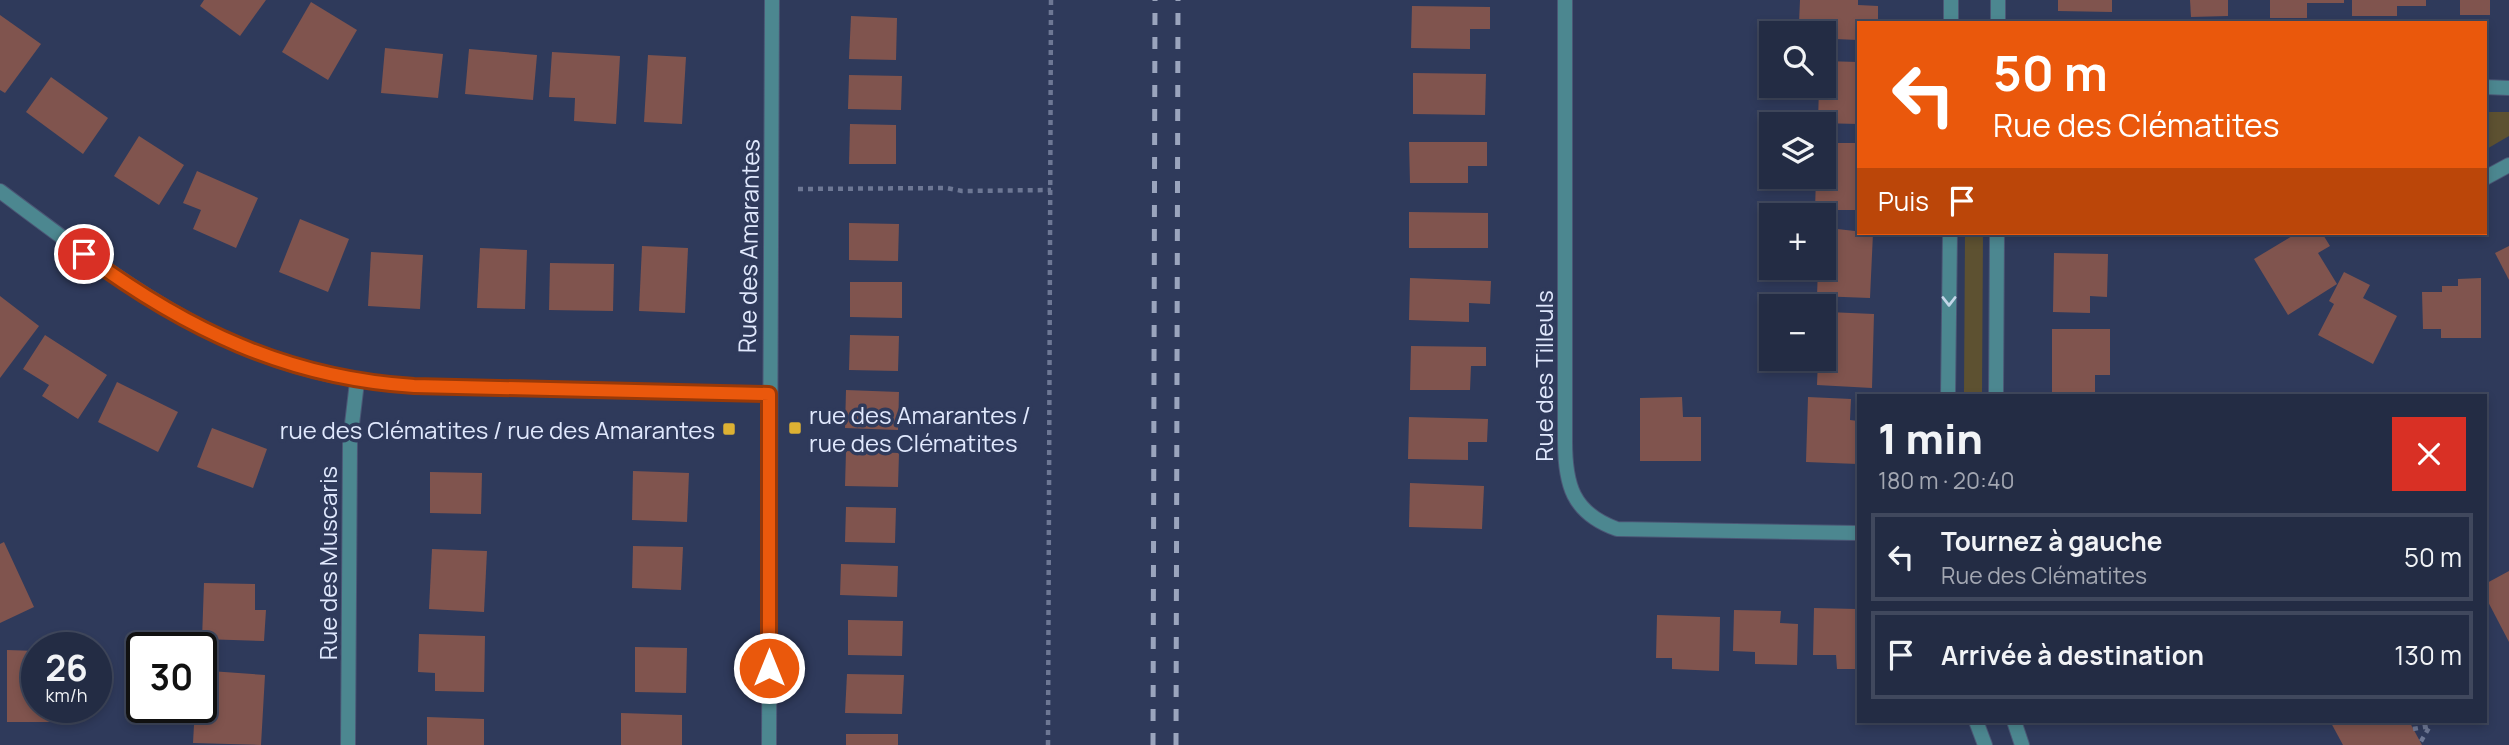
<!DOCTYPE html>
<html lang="fr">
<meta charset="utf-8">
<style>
:root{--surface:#232c44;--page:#2f384f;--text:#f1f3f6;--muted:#a3a7b2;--line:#40485d}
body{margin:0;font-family:Manrope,sans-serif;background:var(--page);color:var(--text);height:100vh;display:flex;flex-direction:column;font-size:26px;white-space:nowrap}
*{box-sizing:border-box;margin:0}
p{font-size:23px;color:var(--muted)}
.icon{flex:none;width:38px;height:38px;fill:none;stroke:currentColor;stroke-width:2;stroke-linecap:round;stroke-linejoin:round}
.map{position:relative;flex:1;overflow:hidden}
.sheet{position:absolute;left:1857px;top:394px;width:630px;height:329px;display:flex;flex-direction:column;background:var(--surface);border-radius:0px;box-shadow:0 4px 10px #0003,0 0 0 2px var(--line)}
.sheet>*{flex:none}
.guide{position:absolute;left:1857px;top:21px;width:630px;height:214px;border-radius:0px;box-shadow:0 4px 10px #0003,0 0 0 2px var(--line);background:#ea580c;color:#fff;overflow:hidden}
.buttons{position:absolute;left:1759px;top:21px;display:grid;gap:14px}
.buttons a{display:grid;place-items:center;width:77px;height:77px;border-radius:0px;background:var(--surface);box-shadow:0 4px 10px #0003,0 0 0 2px var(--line);font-size:35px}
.speed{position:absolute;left:21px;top:632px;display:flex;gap:14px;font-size:35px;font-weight:700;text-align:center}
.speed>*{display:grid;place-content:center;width:91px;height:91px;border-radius:50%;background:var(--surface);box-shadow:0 4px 10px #0003,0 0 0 2px var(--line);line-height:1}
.speed small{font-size:18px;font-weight:400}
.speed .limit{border:4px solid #111;border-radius:10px;background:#fff;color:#111}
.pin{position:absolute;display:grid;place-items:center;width:60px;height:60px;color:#fff;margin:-30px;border:4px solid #fff;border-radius:50%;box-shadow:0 2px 7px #0007}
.me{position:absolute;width:77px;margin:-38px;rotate:0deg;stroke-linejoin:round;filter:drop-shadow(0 0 5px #0008)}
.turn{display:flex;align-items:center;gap:24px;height:147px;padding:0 21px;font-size:32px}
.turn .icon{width:91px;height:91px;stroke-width:2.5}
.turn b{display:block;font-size:49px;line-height:60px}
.then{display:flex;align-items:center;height:66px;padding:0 21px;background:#0003;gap:14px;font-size:26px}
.round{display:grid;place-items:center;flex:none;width:74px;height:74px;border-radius:0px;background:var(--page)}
.summary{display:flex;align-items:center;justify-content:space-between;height:119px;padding:0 21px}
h1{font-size:42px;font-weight:800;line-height:52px}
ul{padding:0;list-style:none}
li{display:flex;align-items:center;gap:21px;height:88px;margin:0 14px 10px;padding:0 7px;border:4px solid var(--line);border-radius:0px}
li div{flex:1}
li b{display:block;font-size:26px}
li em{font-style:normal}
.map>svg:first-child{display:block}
</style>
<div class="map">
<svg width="2509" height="745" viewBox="0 0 2509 745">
<rect width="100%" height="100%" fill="#2f3a5b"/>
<g fill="#5d5131">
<polygon points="2485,112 2509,112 2509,136 2485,150"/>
<polygon points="1965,233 1983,233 1982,395 1964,395"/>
</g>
<g fill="#80544e">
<polygon points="204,0 266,0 240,36 200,6"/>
<polygon points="1800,0 1858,0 1858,5 1878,6 1878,23 1858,23 1858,40 1835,39 1836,25 1799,23"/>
<polygon points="2058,0 2112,0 2112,12 2058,11"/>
<polygon points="2190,0 2228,0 2228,16 2191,17"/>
<polygon points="2270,0 2344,0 2344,3 2307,3 2307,18 2270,18"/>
<polygon points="2352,0 2426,0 2426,6 2397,6 2397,16 2352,16"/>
<rect x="2460" y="0" width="30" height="15"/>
<polygon points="311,2 357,30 328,80 282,52"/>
<polygon points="1412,6 1490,7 1490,29 1470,29 1470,49 1411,48"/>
<polygon points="0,15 41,44 5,93 0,90"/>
<polygon points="851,16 897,18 896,60 849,59"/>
<polygon points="385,48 443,54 438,98 381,93"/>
<polygon points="469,49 537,55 533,100 465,94"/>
<polygon points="552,52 620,56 616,124 574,121 575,98 549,97"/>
<polygon points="648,55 686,57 682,124 644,122"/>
<polygon points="1824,61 1858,62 1858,124 1818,123 1819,86 1824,86"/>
<polygon points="1413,73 1486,74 1485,115 1413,114"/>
<polygon points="849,75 902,76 901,110 848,109"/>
<polygon points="51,77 108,118 83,154 26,112"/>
<polygon points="850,124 896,125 896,164 849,164"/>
<polygon points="139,136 184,165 159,205 114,176"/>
<polygon points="1409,142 1487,142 1487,166 1468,166 1468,183 1410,183"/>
<polygon points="1829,143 1858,143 1858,210 1815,210 1816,177 1824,177 1824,165 1829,165"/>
<polygon points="197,171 258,198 236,248 193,229 201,210 183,203"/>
<polygon points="1409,212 1488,213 1488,248 1409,248"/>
<polygon points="300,219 349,239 328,292 279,272"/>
<polygon points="849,223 899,224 898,261 849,260"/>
<polygon points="1828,228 1873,233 1870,298 1817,296 1818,268 1824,268"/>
<polygon points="2297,233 2322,233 2330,246 2318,253 2337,284 2288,315 2254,259"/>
<polygon points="642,246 688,248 685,313 639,311"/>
<polygon points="2509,246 2509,280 2495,253"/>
<polygon points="480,248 527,250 525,309 477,308"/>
<polygon points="371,252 423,255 420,309 368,306"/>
<polygon points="2054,253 2108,254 2107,297 2090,296 2090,313 2053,312"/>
<polygon points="550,263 614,264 613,311 549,310"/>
<polygon points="2344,272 2370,285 2363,298 2397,316 2373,364 2318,335 2334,304 2329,301"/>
<polygon points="1410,278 1491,281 1490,304 1469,303 1469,322 1409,320"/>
<polygon points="2481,278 2481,338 2441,338 2441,329 2423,329 2422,292 2442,292 2442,286 2458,286 2458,279"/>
<polygon points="850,282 902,282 902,318 850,317"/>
<polygon points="0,296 39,326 0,378"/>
<polygon points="1828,312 1874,314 1872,388 1817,385 1818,359 1824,359 1824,340 1827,341"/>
<polygon points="2052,329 2110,329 2110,375 2095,375 2095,396 2052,396"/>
<polygon points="45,335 107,375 78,419 42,396 49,385 23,369"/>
<polygon points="850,335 899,336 898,371 849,370"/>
<polygon points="1411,346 1486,347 1486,366 1471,366 1470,390 1410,390"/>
<polygon points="117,382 178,412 158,452 98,422"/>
<polygon points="846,390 899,392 898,430 845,428"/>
<polygon points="1682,397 1683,417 1701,417 1701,461 1640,461 1640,398"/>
<polygon points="1808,397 1851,399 1850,420 1858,421 1858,464 1806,462"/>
<polygon points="1409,417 1488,419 1487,442 1468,442 1468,460 1408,459"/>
<polygon points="212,428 267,449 253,488 197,467"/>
<polygon points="846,451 899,453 898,487 845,486"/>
<polygon points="633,471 689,473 687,522 632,520"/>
<polygon points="430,472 482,473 481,514 430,513"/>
<polygon points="1410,483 1484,486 1482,529 1409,527"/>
<polygon points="846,507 896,508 895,543 845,542"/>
<polygon points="4,542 34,607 0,623 0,544"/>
<polygon points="633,546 683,547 681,590 632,588"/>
<polygon points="432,549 487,551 484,612 429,609"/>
<polygon points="841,564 898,566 897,597 840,595"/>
<polygon points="2509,571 2509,642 2485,596 2485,584"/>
<polygon points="204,583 255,584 255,610 266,610 264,641 202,639"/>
<polygon points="1814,608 1857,609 1858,669 1837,669 1836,655 1813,655"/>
<polygon points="1734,610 1781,611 1780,623 1798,624 1797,665 1755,664 1755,652 1733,651"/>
<polygon points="1657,615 1720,617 1719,671 1672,669 1672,658 1656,658"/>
<polygon points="848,620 903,621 902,656 848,655"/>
<polygon points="419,634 485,636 484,692 435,691 435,673 418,672"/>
<polygon points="635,647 687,648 686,693 635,692"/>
<polygon points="7,650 37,651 37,707 54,707 54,722 7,722"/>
<polygon points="210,671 265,675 261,745 193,743 195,707 201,707 201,694 209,694"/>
<polygon points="847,674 904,675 902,714 845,713"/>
<polygon points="621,713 682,715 682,745 621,745"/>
<polygon points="427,717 484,719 484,745 427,745"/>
<polygon points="2330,721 2409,721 2422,745 2343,745"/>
<rect x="846" y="734" width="52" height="11"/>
</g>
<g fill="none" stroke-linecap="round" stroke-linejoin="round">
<defs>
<g id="minor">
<path d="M1565,0V441C1565,484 1572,513 1617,529L1858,533"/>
<polyline points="2485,87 2509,88"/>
<polyline points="2485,178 2509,165"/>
<path d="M0,191C133,290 241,377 414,386L769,394"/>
<polyline points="348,745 350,441 357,382"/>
<polyline points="769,745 772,0"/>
</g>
<g id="tertiary">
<polyline points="1951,0 1951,23"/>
<polyline points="1998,0 1998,23"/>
<polyline points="1948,396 1950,233"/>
<polyline points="1996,396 1997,233"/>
<polyline points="1976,721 1985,745"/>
<polyline points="2014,721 2022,745"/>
</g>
</defs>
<use href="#minor" stroke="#4b5675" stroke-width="16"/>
<use href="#tertiary" stroke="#4b5675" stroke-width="16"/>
<g stroke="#6d7794" stroke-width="4.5" stroke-dasharray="5 5" stroke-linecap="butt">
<polyline points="798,189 947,188 962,191 1051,190"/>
<polyline points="2413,729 2430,726 2420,743"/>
<polyline points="1048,745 1051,0"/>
</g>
<use href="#minor" stroke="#4c8790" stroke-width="14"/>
<use href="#tertiary" stroke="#4c8790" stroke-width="14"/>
<g stroke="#9aa4bd" stroke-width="5" stroke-dasharray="12 12" stroke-linecap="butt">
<polyline points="1153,745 1155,0"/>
<polyline points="1176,745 1178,0"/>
</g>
</g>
<defs><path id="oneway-chevron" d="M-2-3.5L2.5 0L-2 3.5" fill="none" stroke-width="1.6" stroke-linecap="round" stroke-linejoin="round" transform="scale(1.75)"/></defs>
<use stroke="#c2d5e7" href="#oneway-chevron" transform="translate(1949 301) rotate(90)"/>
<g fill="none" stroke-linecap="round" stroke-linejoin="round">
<defs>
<path id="route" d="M84,254C185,329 287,378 414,386L769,394V668"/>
</defs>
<use href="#route" stroke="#983908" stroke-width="18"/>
<use href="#route" stroke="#ea580c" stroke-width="12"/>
</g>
<g fill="#ddb133" stroke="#2f3a5b" stroke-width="2.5">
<rect x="788" y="421" width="14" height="14" rx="3.5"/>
<rect x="722" y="422" width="14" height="14" rx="3.5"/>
</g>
<g text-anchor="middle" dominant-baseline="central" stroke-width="7" stroke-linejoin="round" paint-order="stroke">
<g font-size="24" fill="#e0e8fd" stroke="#2f3a5b">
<text transform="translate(748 246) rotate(-89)">Rue des Amarantes</text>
<text transform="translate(1543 376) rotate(-90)">Rue des Tilleuls</text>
<text transform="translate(327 563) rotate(-90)">Rue des Muscaris</text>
</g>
<g font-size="24" fill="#e0e8fd" stroke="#2f3a5b" text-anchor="start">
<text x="809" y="414">rue des Amarantes /<tspan x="809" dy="28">rue des Clématites</tspan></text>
<text x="715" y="429" text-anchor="end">rue des Clématites / rue des Amarantes</text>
</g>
</g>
</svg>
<div class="buttons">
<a><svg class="icon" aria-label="search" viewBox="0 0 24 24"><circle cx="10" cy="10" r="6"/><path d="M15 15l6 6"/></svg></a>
<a><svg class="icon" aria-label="layers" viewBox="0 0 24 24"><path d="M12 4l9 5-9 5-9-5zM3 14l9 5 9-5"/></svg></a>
<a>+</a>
<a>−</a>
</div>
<div class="speed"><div>26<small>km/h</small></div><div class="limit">30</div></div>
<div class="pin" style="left:84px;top:254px;background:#d93025"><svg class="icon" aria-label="arrive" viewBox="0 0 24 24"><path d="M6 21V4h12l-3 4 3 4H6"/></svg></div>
<svg class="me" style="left:769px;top:668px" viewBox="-20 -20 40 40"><circle r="17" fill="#ea580c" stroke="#fff" stroke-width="3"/><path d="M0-11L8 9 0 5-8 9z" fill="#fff"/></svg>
<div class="guide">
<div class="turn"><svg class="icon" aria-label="left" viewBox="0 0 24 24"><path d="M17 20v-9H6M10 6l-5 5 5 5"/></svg><div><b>50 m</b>Rue des Clématites</div></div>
<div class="then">Puis<svg class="icon" aria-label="arrive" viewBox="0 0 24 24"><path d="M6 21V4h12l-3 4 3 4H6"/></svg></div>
</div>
<section class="sheet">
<div class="summary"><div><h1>1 min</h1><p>180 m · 20:40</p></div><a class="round" style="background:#d93025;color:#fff"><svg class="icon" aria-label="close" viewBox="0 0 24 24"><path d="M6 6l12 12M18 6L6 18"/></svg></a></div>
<ul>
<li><svg class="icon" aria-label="left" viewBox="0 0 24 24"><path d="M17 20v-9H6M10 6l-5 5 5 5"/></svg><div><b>Tournez à gauche</b><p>Rue des Clématites</p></div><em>50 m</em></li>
<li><svg class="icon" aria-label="arrive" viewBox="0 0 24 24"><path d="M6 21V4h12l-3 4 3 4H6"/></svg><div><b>Arrivée à destination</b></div><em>130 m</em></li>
</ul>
</section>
</div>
